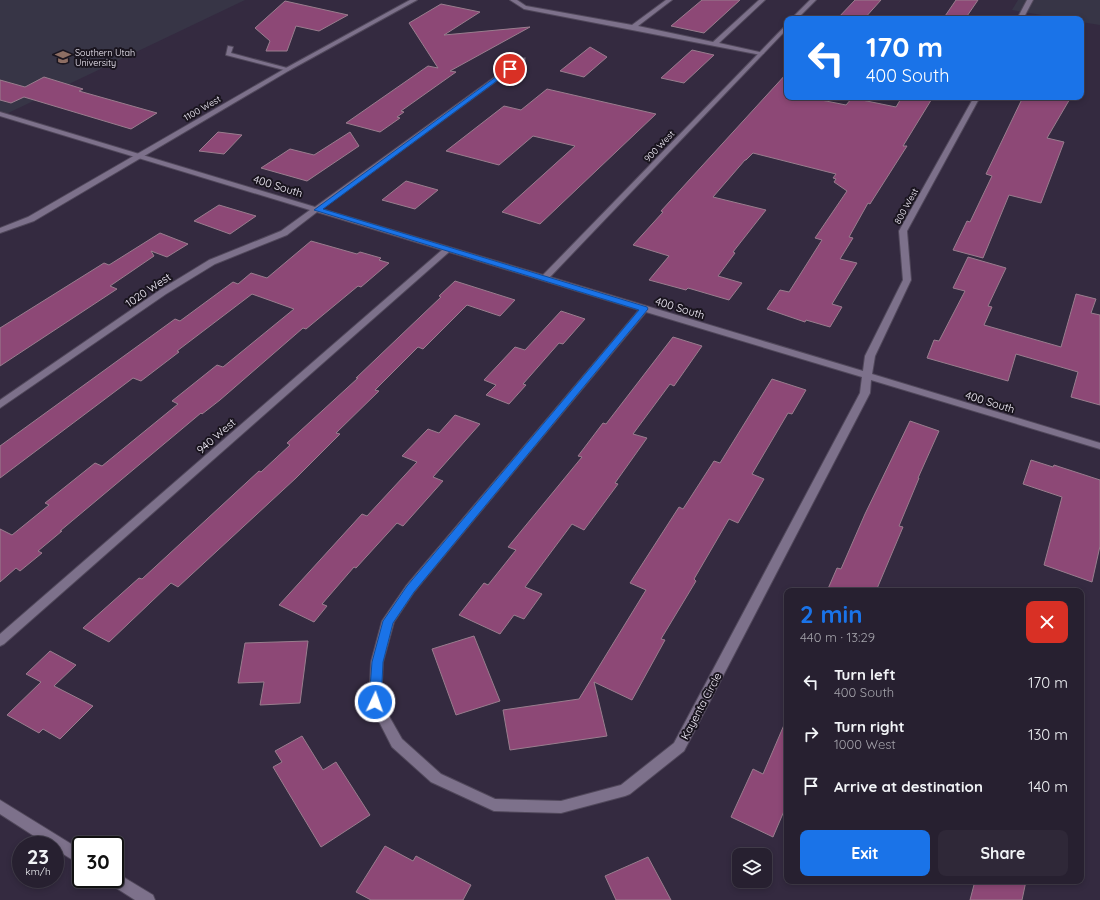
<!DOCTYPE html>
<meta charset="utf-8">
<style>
:root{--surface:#272030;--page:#2f2838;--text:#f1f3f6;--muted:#a4a3ab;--line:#433e4c;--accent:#1a73e8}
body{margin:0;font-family:Quicksand,sans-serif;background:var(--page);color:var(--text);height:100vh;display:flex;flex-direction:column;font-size:15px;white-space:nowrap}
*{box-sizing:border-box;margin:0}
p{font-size:13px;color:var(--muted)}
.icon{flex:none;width:22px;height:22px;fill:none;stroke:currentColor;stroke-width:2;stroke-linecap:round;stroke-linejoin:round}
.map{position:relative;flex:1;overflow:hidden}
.drawer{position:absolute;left:784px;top:588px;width:300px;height:296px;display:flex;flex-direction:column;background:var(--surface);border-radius:8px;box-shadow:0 2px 6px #0003,0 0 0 1px var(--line)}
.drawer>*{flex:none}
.banner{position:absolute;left:784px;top:16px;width:300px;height:84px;border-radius:8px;box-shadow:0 2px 6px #0003,0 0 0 1px var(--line);background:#1a73e8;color:#fff;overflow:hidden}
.buttons{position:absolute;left:732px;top:848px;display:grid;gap:8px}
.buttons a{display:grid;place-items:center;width:40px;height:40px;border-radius:8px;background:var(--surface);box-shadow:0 2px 6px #0003,0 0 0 1px var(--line);font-size:20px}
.speed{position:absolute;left:12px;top:836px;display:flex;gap:8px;font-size:20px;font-weight:700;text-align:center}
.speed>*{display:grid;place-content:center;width:52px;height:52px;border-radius:50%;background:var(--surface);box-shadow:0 2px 6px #0003,0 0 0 1px var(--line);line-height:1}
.speed small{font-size:10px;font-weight:400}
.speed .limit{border:2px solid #111;border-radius:6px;background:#fff;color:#111}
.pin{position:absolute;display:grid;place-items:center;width:34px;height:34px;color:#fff;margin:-17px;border:2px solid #fff;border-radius:50%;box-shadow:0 1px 4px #0007}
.me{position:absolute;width:44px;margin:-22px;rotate:3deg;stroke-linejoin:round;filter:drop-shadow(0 0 3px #0008)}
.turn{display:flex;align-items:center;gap:14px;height:84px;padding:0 16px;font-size:18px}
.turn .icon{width:52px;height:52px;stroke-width:2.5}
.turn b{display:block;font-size:28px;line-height:34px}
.round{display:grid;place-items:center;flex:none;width:42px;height:42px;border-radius:8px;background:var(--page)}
.headline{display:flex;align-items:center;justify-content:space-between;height:68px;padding:0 16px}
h1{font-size:24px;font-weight:800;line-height:30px;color:var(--accent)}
.button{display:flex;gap:8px;margin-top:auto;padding:8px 16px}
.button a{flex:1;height:46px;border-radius:8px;background:var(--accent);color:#fff;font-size:16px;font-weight:800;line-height:46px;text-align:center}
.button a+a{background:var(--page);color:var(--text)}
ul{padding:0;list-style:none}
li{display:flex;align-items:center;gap:12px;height:52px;padding:0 16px}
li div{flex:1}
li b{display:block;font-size:15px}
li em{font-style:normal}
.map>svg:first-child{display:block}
</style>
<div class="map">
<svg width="1100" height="900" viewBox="0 0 1100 900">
<rect width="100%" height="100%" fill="#342a40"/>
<g fill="#373546">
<polygon points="0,0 245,0 4,115 0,114"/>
<polygon points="1018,0 1100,0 1100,25 1081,22 1081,19 1066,19 1012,10"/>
</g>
<g fill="#8d4876" stroke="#997d8e">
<polygon points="702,0 740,0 704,33 671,26"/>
<polygon points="855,0 881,0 864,19 837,19"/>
<polygon points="956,0 978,0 965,19 943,19"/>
<polygon points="285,1 348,15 319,31 296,26 287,51 266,51 270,41 255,28"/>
<polygon points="441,4 480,12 444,35 530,27 450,71 456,72 401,111 404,112 397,117 400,118 380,132 346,123 428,66 438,68 409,23"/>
<polygon points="590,47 607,57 584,77 560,71"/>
<polygon points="692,50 714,55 684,83 661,78"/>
<polygon points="787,73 787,97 806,97 846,105 852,98 896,107 902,97 933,97 903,146 907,146 870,204 868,203 849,237 853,238 840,259 857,263 832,304 842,307 830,327 806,320 805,322 767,309 780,290 789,292 822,240 815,238 847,191 834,182 836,179 833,178 836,174 753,153 746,160 745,160 713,197 766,210 733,252 735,253 718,276 742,283 729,300 688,288 686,290 649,280 669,256 633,245 663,212 661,211 691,178"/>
<polygon points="44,77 83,89 79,91 157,113 131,129 24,97 11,103 0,100 0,80 25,87"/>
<polygon points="547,89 656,114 540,224 502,212 575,146 533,136 499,165 446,151 504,106 521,110"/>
<polygon points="1023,97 1071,97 1047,138 1064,142 1041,203 1009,195 983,258 953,250 967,221 970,222 992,176 986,174"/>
<polygon points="218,132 242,135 224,154 199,151"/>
<polygon points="350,132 359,146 307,181 261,168 290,149 314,155"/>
<polygon points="406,181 438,190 415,209 382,200"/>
<polygon points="219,205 256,216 230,234 194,221"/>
<polygon points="160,233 188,244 167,257 151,251 154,256 110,286 117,289 0,366 0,328 104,263 109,265"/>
<polygon points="311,241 357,254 360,252 381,258 379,260 389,263 361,287 358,286 306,329 303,328 220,400 202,414 201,413 60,531 62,531 38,551 42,553 20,571 16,568 0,582 0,529 12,535 49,505 45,503 95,463 102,466 178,404 172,401 217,365 223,367 294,309 252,294 177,351 179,352 141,381 133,378 0,478 0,446 175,319 180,321 233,282 238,284 251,273 267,278"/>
<polygon points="968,257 1006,268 988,306 992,307 984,325 1061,347 1076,294 1096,299 1091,313 1100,315 1100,405 1071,397 1078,372 1016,354 1008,381 927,358 934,340 939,341 965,291 953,288"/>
<polygon points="455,281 515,300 500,316 467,305 423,349 418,347 375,390 379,391 336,433 340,434 296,478 178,587 171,583 109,642 83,628 139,578 142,579 259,471 261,472 290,445 287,443 358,378 356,378 441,297 439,296"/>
<polygon points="561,311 585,319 563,344 559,343 523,384 526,385 509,404 486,395 496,385 484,380 515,347 525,350"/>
<polygon points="673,337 702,346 674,386 670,384 633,434 647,438 615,483 618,484 584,530 572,524 525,587 542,594 524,619 514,615 500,634 459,615 484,583 488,585 516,550 508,547 582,457 578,456 603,423 606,424"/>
<polygon points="772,379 806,390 792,414 788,413 752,474 764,479 738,523 729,519 694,579 696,581 661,639 665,640 632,700 594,682 607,736 510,750 503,710 579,699 646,590 630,583 679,507 683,509 714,461 720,463"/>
<polygon points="455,415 480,424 433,477 443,481 403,526 397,523 356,568 354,567 322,604 327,606 314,622 279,605 362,514 367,516 417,462 402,456 428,429 439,433"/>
<polygon points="910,421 939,431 918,478 919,478 899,526 903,527 876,591 827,591 837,568 841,569 865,514"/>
<polygon points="1031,460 1053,467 1054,465 1100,480 1100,546 1092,582 1044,565 1062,497 1023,484"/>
<polygon points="474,636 500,701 456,715 432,649"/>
<polygon points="308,641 300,703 260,705 264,682 238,683 245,643"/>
<polygon points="50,651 76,665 54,686 93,706 60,739 43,729 39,733 7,715 41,682 26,674"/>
<polygon points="787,718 787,804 773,837 731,817 753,769 763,774"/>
<polygon points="302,736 323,770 336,762 370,815 321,847 273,767 282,762 275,751"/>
<polygon points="385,846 413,861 416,856 471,885 463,900 371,900 356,892"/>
<polygon points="648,857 671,900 616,900 605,876"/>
<polygon points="975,881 1026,881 1022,900 970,900"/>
</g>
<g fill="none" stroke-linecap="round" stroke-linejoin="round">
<defs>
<polygon id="lane" points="510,0 517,0 526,6 632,25 666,0 672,0 638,26 713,42 759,0 765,0 719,43 764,53 761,55 524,9"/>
<g id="street">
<polygon points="810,0 816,0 797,19 791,19"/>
<polygon points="1027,0 1033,0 1023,19 1017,19"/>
<path d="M787,24V29L550,277L863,371L865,356L903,280L899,231L974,97H980L907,231L911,280L875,356L872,374L1100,443V449L871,380L870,393L684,751L630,794L625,796L561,813L494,811L431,782L392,747L369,702L371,662L382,621L406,586L639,310L449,252L4,644L0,646V634L442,250L317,212L287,235L215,264L166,294L0,408V400L160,290L209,260L281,231L310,210L0,116V112L315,207L521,58H525V60L322,209L543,275ZM646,312L862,377L860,393L674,743L621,785L561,801L495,799L441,774L402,739L381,702L383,662L394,622L414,592Z"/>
<polygon points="228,46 233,47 231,53 291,69 288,71 226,55"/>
<polygon points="0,800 81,850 81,865 55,849 55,845 48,845 0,814"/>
<polygon points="115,872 153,895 155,900 135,900 110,884 108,879 115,879"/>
</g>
<polygon id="secondary" points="410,0 417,0 290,70 34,221 0,233 0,228 28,217 286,68"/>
</defs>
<use href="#lane" stroke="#51485b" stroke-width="2"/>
<use href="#street" stroke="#51485b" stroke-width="2"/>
<use href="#secondary" stroke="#51485b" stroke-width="2"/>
<use href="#lane" fill="#7d718b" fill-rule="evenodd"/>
<use href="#street" fill="#7d718b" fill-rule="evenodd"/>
<use href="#secondary" fill="#7d718b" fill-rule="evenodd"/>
</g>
<polygon fill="#1a73e8" stroke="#114b97" points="508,68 513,69 323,209 647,307 648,309 414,592 393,623 383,662 381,702 379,706 375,707 371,706 369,702 372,662 383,621 407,586 639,310 314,210"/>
<defs>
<symbol id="university-bare" viewBox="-9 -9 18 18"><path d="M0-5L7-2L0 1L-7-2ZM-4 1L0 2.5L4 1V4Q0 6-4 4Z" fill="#8d6e63" stroke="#1a151f" stroke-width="2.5" paint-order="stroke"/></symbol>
</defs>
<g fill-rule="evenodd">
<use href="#university-bare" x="52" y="46" width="22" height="22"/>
</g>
<g text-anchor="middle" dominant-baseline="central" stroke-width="4" stroke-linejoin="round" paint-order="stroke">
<g font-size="9" fill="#f7f2fe" stroke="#1a151f" text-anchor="start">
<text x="75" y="52">Southern Utah<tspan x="75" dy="10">University</tspan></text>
</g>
<g font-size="9" fill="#f7f2fe" stroke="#1a151f">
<text transform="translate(202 108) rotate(-30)">1100 West</text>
<text transform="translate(659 146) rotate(-46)">900 West</text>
<text transform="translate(906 206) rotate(-61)">800 West</text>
</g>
<g font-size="11" fill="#f7f2fe" stroke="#1a151f">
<text transform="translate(278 186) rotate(17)">400 South</text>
<text transform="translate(148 290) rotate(-34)">1020 West</text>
<text transform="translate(680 308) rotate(17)">400 South</text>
<text transform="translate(990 402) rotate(17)">400 South</text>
<text transform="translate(216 436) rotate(-41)">940 West</text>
<text transform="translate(701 706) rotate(-62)">Kayenta Circle</text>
</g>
</g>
</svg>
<div class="buttons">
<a><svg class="icon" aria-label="layers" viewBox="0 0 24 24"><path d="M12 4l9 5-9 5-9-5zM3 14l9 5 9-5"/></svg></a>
</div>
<div class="speed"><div>23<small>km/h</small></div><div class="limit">30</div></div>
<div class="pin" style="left:510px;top:69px;background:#d93025"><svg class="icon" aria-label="arrive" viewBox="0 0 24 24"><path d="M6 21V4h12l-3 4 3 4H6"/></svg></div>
<svg class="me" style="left:375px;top:702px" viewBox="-20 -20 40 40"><circle r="17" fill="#1a73e8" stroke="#fff" stroke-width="3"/><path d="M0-11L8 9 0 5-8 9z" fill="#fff"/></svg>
<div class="banner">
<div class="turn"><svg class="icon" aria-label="left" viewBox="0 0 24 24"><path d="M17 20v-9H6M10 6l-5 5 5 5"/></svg><div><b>170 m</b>400 South</div></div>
</div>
<section class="drawer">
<div class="headline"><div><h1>2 min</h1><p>440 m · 13:29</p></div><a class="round" style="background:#d93025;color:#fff"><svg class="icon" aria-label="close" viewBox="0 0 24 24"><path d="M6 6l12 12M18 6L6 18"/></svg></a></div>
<ul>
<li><svg class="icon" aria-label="left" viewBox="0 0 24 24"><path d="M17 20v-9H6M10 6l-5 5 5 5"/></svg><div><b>Turn left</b><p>400 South</p></div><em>170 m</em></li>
<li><svg class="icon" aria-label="right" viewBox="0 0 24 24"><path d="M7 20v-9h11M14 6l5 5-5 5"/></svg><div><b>Turn right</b><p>1000 West</p></div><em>130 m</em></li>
<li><svg class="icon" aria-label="arrive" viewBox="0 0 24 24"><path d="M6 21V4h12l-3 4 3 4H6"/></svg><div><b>Arrive at destination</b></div><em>140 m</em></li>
</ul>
<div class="button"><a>Exit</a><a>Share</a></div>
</section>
</div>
